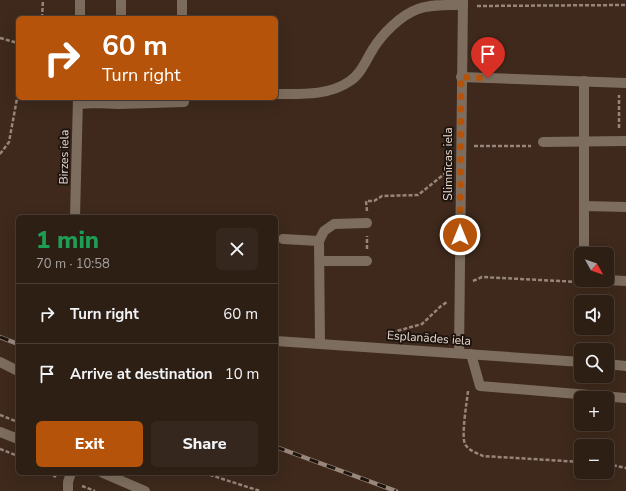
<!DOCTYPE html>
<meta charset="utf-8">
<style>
:root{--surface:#2e1f15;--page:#36271e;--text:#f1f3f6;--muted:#a7a2a0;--line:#493d34;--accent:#b45309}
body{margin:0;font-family:"Nunito Sans",sans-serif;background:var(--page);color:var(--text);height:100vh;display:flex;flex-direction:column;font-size:15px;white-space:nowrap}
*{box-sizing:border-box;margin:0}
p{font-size:13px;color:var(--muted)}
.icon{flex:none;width:22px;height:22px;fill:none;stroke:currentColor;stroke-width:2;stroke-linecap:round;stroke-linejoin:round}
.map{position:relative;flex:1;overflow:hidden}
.panel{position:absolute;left:16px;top:215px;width:262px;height:260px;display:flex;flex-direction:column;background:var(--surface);border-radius:6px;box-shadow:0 4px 16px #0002,0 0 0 1px var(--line)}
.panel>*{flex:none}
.top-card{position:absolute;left:16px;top:16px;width:262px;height:84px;border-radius:6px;box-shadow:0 4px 16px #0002,0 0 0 1px var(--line);background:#b45309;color:#fff;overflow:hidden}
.needle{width:26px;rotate:130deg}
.fabs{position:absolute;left:574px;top:247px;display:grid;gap:8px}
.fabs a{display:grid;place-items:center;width:40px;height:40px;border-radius:6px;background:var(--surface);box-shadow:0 4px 16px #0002,0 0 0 1px var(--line);font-size:20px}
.pin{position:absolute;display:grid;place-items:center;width:34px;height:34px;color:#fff;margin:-41px -17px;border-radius:50% 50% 50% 0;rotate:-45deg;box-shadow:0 0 4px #0007}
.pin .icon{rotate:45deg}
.me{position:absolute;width:44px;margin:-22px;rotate:0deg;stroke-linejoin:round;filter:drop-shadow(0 0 3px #0008)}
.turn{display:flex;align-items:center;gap:14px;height:84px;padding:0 20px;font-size:18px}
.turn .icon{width:52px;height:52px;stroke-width:2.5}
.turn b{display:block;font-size:28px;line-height:34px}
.round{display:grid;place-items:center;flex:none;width:42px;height:42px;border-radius:6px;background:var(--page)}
.headline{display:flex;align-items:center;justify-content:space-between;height:68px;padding:0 20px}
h1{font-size:24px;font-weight:800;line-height:30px;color:#1e9e55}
.action{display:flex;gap:8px;margin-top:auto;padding:8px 20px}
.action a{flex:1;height:46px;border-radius:6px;background:var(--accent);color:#fff;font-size:16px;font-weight:800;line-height:46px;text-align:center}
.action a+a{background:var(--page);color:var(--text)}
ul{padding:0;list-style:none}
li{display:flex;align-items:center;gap:12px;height:60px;padding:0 20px;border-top:1px solid var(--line)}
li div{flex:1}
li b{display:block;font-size:15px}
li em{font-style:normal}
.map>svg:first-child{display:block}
</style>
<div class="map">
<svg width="626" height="491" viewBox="0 0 626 491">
<rect width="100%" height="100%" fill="#3e291c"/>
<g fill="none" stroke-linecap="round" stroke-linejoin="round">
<g stroke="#97857b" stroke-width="2.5" stroke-dasharray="4 2" stroke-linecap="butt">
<polyline points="477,6 626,5"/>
<polyline points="42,18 43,0"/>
<polyline points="0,38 18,43"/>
<polyline points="619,128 619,95"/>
<polyline points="474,146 531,146"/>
<polyline points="0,154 9,142 18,93"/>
<polyline points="367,211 366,201 374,201 382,196 418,195 448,171"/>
<polyline points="367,249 367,236"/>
<polyline points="473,281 482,277 579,282 582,280"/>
<polyline points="386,334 422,324 441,306 447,302"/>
<path d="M468,391C467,401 461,436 465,444C469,451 477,453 483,456L581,462"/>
<polyline points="0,415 18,422"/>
<polyline points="0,449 18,456"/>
<polyline points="607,464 626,468"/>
<polyline points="48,473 56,477"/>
<polyline points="204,473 260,491"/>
<polyline points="82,486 95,491"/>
</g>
<g stroke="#7d6d5e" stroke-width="10">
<polyline points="182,0 182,18"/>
<polyline points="80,18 80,0"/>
<polyline points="121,18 121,0"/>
<polyline points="461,77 626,83"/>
<polyline points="584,81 584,254"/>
<path d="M276,94C300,94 329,96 350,81C361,74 366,60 373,49C382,34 401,15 418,9C432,4 448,5 463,5"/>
<polyline points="78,104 95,103 119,104 184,102 184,98"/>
<polyline points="543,142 626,141"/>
<polyline points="584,206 626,207"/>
<polyline points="75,217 78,98"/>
<polyline points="283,239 319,241 320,344"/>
<polyline points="319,241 324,231 334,224 367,223"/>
<polyline points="320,261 367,261"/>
<polyline points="607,280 626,281"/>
<polyline points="276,341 581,362"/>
<polyline points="459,353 463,0"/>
<polyline points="471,354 480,386 626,398"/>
<polyline points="0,362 18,371"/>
<polyline points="607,364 626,366"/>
<polyline points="0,432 18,439"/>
<polyline points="103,473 145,491"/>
<polyline points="68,491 68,482 71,473"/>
</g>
<defs>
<g id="rail">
<polyline points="0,337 18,344"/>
<polyline points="276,447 396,491"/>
</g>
</defs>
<use href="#rail" stroke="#99877c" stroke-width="4.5"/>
<use href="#rail" stroke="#1e140e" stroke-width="3" stroke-dasharray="9" stroke-linecap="butt"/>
</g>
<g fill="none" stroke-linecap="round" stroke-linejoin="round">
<polyline stroke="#b45309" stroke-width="7" stroke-dasharray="0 12.6" points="460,235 461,77 488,78"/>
</g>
<g text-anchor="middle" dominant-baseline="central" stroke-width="4" stroke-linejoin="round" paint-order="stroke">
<g font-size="12" fill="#ebdcd4" stroke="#1e140e">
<text transform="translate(64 157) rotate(-89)">Birzes iela</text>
<text transform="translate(448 164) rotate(-90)">Slimnīcas iela</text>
<text transform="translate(429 338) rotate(4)">Esplanādes iela</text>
</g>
</g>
</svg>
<div class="fabs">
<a><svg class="needle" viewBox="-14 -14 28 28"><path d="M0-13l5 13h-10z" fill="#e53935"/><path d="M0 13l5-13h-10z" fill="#a7a2a0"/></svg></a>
<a><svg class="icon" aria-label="sound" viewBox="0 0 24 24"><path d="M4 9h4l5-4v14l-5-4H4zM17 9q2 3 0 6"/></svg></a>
<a><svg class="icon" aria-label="search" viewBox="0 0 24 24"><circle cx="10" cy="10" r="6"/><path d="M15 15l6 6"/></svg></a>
<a>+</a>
<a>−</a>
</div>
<div class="pin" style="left:488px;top:78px;background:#d93025"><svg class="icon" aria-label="arrive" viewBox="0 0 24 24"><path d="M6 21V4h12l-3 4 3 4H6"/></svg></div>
<svg class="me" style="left:460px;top:235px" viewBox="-20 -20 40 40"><circle r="17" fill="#b45309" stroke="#fff" stroke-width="3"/><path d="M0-11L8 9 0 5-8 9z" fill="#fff"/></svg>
<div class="top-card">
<div class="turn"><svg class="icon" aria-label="right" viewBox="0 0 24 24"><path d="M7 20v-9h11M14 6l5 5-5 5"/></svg><div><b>60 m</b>Turn right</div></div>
</div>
<section class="panel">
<div class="headline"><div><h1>1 min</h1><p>70 m · 10:58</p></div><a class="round"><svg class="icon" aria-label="close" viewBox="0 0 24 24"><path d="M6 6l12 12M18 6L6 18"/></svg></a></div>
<ul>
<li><svg class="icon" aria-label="right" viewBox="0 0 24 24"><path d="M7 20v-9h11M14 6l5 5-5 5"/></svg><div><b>Turn right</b></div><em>60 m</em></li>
<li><svg class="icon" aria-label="arrive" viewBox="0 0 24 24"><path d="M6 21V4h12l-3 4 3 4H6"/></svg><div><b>Arrive at destination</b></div><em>10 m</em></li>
</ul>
<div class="action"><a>Exit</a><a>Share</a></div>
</section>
</div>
